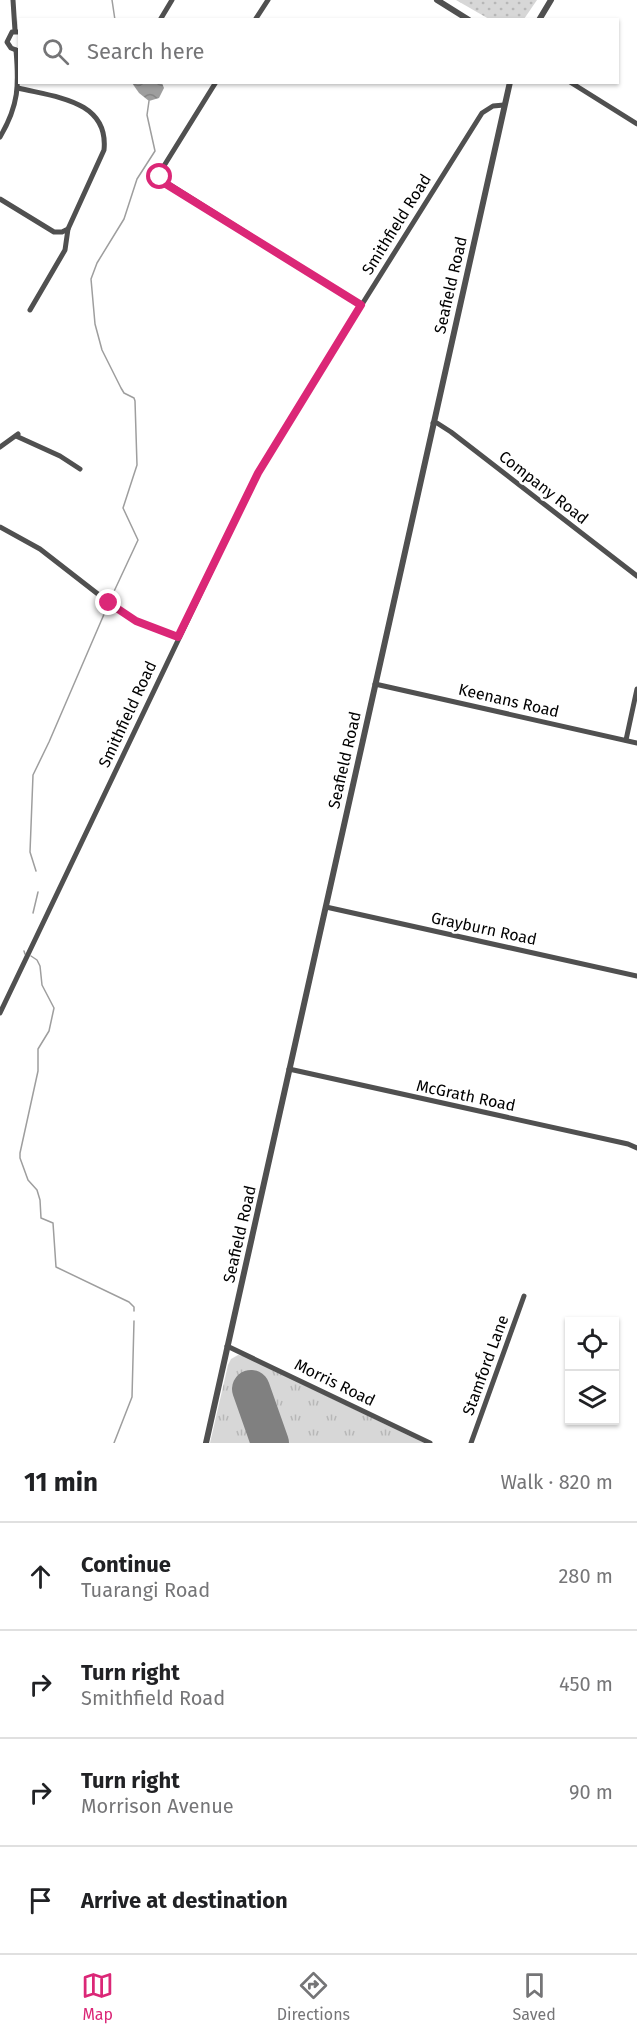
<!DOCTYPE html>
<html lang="en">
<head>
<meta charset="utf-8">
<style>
	body { margin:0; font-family:"Fira Sans",sans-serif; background:#f2f2f2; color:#202124 }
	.controls { position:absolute; right:18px; bottom:18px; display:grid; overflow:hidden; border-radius:0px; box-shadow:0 2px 4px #0004 }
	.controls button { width:54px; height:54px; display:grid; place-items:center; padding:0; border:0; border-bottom:2px solid #e0e0e0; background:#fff; color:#202124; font:30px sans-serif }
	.stop { position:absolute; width:18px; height:18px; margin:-14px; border:4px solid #db2777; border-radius:50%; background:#fff }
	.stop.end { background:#db2777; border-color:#fff; box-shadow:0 2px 6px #0008 }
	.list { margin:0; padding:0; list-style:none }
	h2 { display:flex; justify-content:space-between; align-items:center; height:78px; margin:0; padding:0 24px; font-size:26px }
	h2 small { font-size:20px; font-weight:400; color:#757577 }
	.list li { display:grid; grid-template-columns:39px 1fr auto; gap:18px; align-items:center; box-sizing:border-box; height:108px; padding:0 24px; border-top:2px solid #e0e0e0 }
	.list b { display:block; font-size:22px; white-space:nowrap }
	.list p { margin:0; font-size:20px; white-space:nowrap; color:#757577 }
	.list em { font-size:20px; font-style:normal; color:#757577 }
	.icon { flex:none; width:33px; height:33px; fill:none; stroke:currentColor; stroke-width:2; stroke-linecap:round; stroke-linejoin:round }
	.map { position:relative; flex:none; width:637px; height:1443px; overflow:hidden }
	.search { position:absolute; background:#fff; box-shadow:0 2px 4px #0004; left:18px; right:18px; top:18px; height:66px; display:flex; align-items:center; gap:15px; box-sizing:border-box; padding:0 21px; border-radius:0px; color:#757577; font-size:22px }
	.sheet { height:510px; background:#fff }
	nav { display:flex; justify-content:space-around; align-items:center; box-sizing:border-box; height:84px; border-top:2px solid #e0e0e0; background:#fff; font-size:16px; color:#757577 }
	nav a { display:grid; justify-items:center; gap:3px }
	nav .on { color:#db2777 }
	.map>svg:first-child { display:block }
	.grass { fill:url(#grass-tufts) }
	.park { fill:url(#park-dots) }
	.water { fill:url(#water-waves) }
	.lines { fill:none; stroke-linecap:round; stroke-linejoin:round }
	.stream { stroke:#9e9e9e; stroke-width:1.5 }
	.runway { stroke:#808080; stroke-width:38 }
	.minor { stroke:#505050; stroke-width:5 }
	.tertiary { stroke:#505050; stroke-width:6 }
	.route { stroke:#db2777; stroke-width:8 }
	.labels { text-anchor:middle; stroke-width:5; stroke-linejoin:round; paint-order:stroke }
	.street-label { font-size:16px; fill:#000; stroke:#fff }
</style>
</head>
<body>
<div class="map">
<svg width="637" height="1443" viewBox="0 0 637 1443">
	<defs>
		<pattern id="grass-tufts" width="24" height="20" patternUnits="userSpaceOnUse" patternTransform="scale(1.5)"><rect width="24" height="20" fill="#d7d7d7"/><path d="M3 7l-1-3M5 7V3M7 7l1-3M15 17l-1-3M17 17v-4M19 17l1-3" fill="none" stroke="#b7b7b7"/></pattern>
		<pattern id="park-dots" width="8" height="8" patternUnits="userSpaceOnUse" patternTransform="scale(1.5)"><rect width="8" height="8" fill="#d7d7d7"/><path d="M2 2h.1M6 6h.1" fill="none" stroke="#b7b7b7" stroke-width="1.8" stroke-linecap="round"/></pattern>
		<pattern id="water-waves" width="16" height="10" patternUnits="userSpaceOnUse" patternTransform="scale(1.5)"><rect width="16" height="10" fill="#9e9e9e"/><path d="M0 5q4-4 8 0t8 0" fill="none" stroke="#868686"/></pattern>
	</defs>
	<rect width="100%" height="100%" fill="#fff"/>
	<path class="grass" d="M238 1355 244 1356 424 1443H210L228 1365 231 1359Z"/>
	<path class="park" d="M456 0H537L524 19H489Z"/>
	<path class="water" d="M132 83H162L164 88 159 98 149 101 139 93Z"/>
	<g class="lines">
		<g class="stream">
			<path d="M112 0 115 20"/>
			<path d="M110 600 138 540 123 508 137 465 135 401 134 398 124 393 121 388 102 350 95 324 91 279 97 263 124 219 137 179 155 151 147 115 149 101"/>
			<path d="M36 871 30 852 33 775 49 742 108 605"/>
			<path d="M33 913 38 892"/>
			<path d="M24 951 25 954"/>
			<path d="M31 956 37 960 40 966 42 985 54 1008 49 1031 38 1049V1071L20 1153V1158L28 1180 37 1190 40 1200 41 1218 53 1223 56 1267 129 1302 134 1307V1311"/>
			<path d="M114 1443 132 1397 134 1321"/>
		</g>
		<path class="runway" d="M251 1389 270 1443"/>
		<g class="minor">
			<path d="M13 0 15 31"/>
			<path d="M160 20 172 0"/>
			<path d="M255 20 268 0"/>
			<path d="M16 50 11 48 7 42 12 32H20"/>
			<path d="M216 82 162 169 159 174 161 179 361 305"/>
			<path d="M570 82 637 124"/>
			<path d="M0 137C19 105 19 85 16 50"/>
			<path d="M0 199 54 232H62L68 229 104 150C109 100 54 97 18 88"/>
			<path d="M30 310 65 250 68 229"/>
			<path d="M433 423H437L451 432 637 576"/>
			<path d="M16 436 60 456 80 469"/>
			<path d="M0 447 18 434"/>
			<path d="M0 527 40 549 103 598 136 621 178 637"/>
			<path d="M375 684 637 743"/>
			<path d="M626 740 637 689"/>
			<path d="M326 907 637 976"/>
			<path d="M0 1013 258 473 297 408 482 113 493 106 504 105"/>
			<path d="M289 1069 628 1144 637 1148"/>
			<path d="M227 1346 430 1443"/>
			<path d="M471 1443 524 1296"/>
		</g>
		<g class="tertiary">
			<path d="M437 0 469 20"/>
			<path d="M539 20 551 0"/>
			<path d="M206 1443 510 82"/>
		</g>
	</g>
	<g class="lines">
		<path class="route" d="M109 603 136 621 178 637 258 473 361 305 166 184 160 177"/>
	</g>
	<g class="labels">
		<g class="street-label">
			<text transform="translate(396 224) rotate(-58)" y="6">Smithfield Road</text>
			<text transform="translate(450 285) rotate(-77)" y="6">Seafield Road</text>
			<text transform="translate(544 487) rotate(38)" y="6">Company Road</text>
			<text transform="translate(509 700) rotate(13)" y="6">Keenans Road</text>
			<text transform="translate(127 714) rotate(-65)" y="6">Smithfield Road</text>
			<text transform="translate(344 760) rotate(-77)" y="6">Seafield Road</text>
			<text transform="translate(484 928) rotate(12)" y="6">Grayburn Road</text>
			<text transform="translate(466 1095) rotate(12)" y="6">McGrath Road</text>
			<text transform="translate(239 1234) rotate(-77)" y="6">Seafield Road</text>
			<text transform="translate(485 1365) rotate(-70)" y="6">Stamford Lane</text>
			<text transform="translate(335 1382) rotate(26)" y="6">Morris Road</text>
		</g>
	</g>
</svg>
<div class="controls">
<button><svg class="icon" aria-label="locate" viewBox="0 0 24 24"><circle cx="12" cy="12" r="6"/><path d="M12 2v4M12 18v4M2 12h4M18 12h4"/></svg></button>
<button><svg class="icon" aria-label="layers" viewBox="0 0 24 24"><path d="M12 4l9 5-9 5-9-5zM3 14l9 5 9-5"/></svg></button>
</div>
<div class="stop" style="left:160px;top:177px"></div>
<div class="stop end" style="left:109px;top:603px"></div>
<div class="search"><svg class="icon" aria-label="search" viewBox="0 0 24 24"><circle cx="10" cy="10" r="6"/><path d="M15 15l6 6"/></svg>Search here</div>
</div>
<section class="sheet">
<h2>11 min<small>Walk · 820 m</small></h2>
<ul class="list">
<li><svg class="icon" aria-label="ahead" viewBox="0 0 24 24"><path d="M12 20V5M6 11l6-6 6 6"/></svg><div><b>Continue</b><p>Tuarangi Road</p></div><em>280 m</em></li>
<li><svg class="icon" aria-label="right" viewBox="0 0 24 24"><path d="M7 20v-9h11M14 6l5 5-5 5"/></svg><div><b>Turn right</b><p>Smithfield Road</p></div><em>450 m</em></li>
<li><svg class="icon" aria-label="right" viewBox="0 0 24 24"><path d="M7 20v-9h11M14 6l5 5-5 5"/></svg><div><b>Turn right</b><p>Morrison Avenue</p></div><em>90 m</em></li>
<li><svg class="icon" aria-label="arrive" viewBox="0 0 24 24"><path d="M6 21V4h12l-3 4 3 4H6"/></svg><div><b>Arrive at destination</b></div></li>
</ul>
</section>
<nav>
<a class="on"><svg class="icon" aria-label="map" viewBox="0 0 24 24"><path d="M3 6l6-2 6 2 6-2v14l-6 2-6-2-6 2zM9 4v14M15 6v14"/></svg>Map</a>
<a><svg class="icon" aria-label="directions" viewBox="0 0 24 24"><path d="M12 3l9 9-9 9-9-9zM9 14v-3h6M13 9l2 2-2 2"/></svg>Directions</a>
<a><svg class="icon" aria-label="saved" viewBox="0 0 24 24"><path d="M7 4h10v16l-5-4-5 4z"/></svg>Saved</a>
</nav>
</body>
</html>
